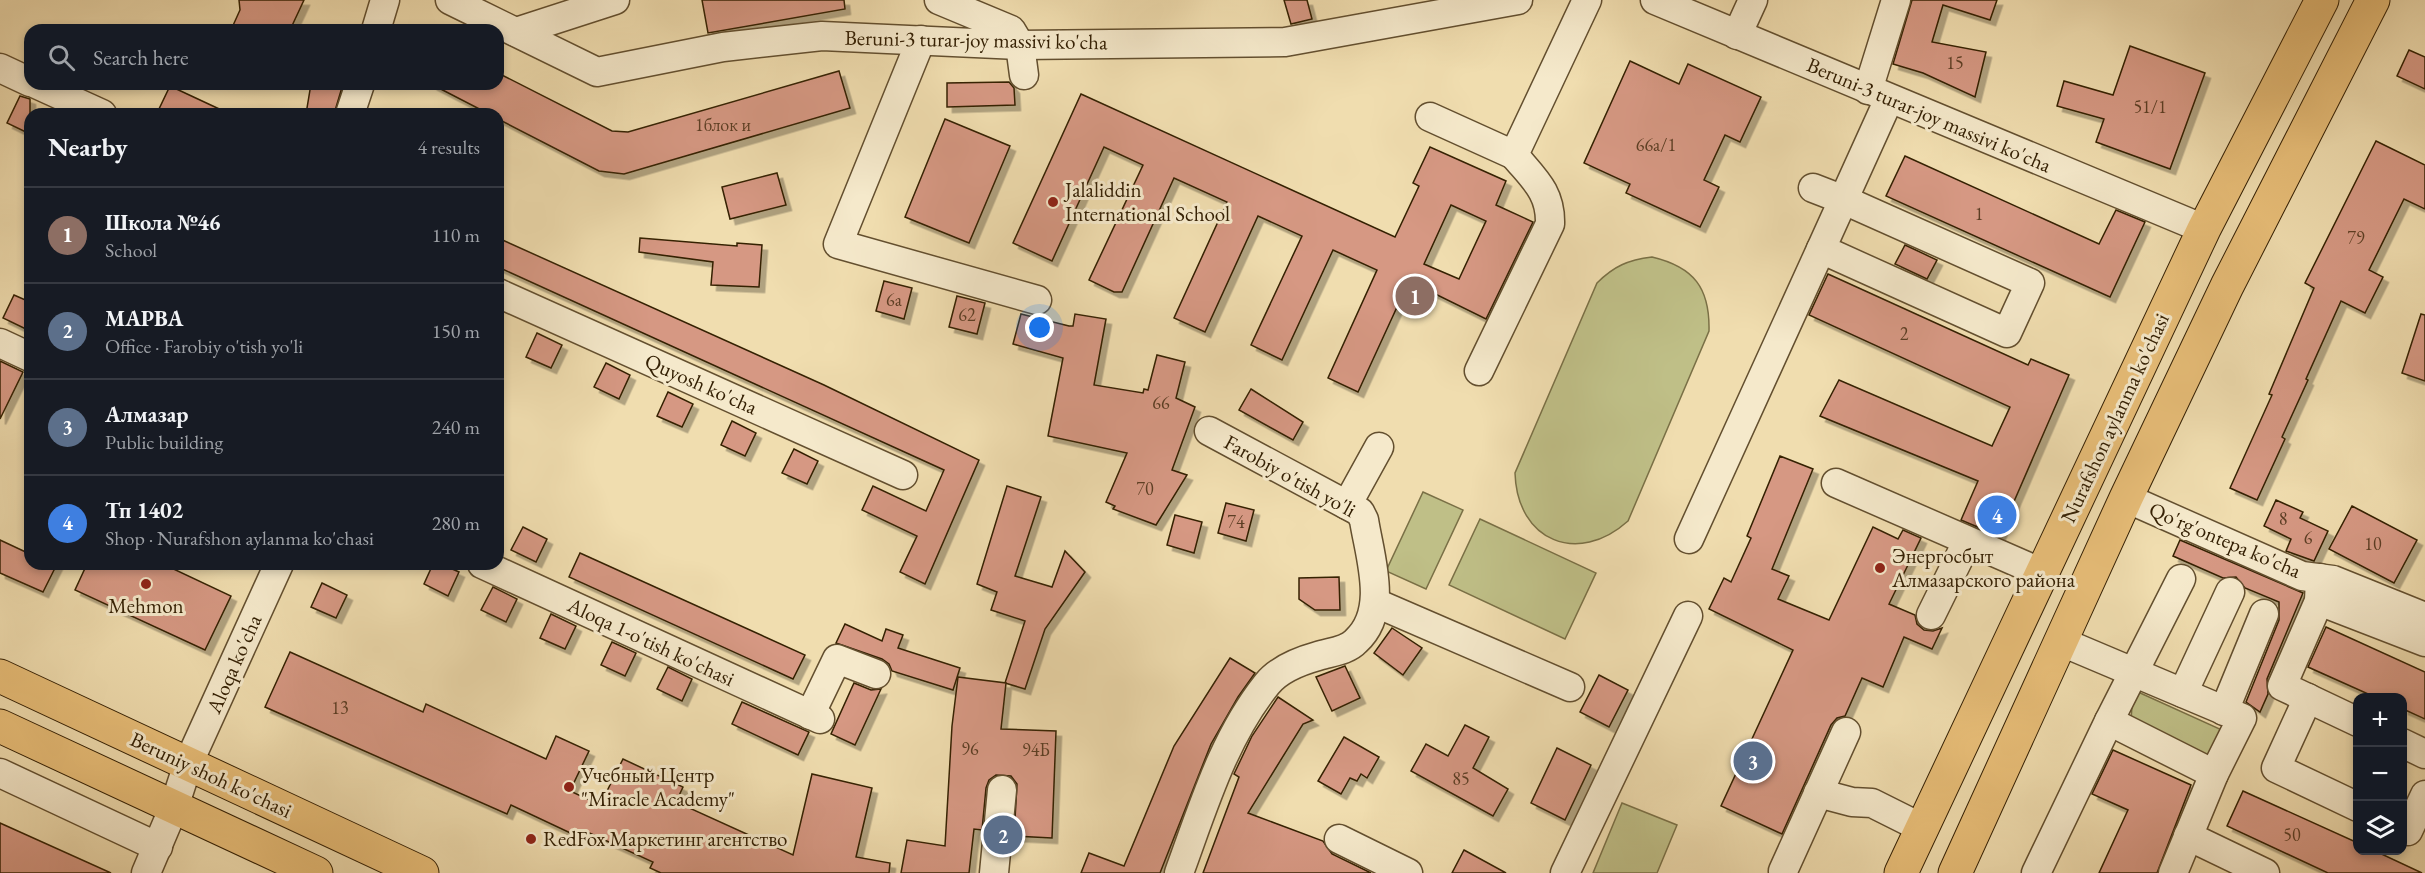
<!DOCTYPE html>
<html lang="en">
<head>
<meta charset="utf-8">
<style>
	body { margin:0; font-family:"EB Garamond",serif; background:#20242c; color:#f1f3f6 }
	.controls { position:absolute; right:18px; bottom:18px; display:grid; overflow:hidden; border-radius:12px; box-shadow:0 3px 9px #0003 }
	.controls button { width:54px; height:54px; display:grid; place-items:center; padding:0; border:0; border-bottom:2px solid #363941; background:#171b24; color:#f1f3f6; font:30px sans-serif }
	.you { position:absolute; left:1040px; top:328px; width:21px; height:21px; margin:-15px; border:4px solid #fff; border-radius:50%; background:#1a73e8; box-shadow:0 0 0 9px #1a73e833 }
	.badge { display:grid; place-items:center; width:39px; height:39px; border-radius:50%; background:#b45309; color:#fff; font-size:20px; font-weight:700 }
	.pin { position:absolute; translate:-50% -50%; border:3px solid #fff; box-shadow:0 2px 6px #0006 }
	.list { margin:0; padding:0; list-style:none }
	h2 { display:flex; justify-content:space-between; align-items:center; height:78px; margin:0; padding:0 24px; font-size:26px }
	h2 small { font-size:20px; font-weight:400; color:#9ea1a6 }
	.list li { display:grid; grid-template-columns:39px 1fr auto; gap:18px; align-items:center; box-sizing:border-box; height:96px; padding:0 24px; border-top:2px solid #363941 }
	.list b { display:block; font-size:22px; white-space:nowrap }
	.list p { margin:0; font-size:20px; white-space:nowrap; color:#9ea1a6 }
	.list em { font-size:20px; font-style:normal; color:#9ea1a6 }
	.icon { flex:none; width:33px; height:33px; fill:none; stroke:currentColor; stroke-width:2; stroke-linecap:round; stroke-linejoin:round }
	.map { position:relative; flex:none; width:2425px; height:873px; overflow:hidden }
	.search { position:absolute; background:#171b24; box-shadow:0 3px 9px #0003; left:24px; top:24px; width:480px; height:66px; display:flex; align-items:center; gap:15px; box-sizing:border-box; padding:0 21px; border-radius:18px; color:#9ea1a6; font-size:22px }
	.panel { position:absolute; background:#171b24; box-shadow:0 3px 9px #0003; left:24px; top:108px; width:480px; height:462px; border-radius:18px }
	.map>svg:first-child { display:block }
	.green { fill:#bfbf87; stroke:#7a7046; stroke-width:1.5 }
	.building { fill:#d69883; stroke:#342004; stroke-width:1.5; fill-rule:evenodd; filter:url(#shadow) }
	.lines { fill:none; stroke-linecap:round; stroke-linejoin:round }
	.minor-casing { stroke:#634f2f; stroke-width:31 }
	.major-casing { stroke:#342004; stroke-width:35 }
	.minor { stroke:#f5e9cb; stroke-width:28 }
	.major { stroke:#e8be78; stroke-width:33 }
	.poi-dot { fill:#8f2418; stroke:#f5e9cb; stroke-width:2 }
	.labels { text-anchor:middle; stroke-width:6; stroke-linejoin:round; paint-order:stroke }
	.number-label { font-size:18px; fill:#5c3e24 }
	.street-label { font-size:21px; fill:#342004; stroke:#f5e9cb }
	.poi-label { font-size:21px; fill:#342004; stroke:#f5e9cb; text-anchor:start }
</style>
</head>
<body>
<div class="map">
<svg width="2425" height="873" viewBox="0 0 2425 873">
	<defs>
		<filter id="shadow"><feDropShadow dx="5.5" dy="5.5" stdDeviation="0" flood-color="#0004"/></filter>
	</defs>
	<rect width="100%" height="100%" fill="#f0ddaf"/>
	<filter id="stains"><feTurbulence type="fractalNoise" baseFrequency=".00333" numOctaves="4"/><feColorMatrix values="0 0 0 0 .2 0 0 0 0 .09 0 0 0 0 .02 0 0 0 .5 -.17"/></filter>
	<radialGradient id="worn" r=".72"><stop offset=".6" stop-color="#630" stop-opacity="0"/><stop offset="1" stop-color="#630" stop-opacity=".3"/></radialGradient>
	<g class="green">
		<path d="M1652 257C1694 267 1710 288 1709 331L1628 521C1578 566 1517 541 1515 473L1597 283C1614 266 1628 260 1652 257Z"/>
		<path d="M1423 492 1463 510 1426 589 1386 571Z"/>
		<path d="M1480 519 1596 573 1565 639 1449 585Z"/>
		<path d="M2138 692 2222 730 2209 758 2131 720 2132 706Z"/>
		<path d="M1622 803 1677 825 1657 873H1593Z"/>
	</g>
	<g class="building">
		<path d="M239 0H304L290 30H231L240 10Z"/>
		<path d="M702 0H844L845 9 708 33Z"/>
		<path d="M1284 0H1307L1312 19 1291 24Z"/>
		<path d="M1912 0H1997L1990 20 1943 5 1932 42 1986 52 1975 97 1923 73 1893 64Z"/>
		<path d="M2130 46 2205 73 2170 169 2096 142 2104 119 2057 106 2064 81 2113 95Z"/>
		<path d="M2409 50 2425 57V89L2397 76Z"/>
		<path d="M1630 61 1679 84 1688 64 1761 97 1740 142 1725 135 1704 180 1719 187 1700 227 1626 193 1630 184 1584 163Z"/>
		<path d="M839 71 850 108 624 174 599 171 498 119V114H489L431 84H498V73L612 131 628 132Z"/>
		<path d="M1009 82 1014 88 1015 105 947 107V83Z"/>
		<path d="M311 84H343L334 114H306Z"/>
		<path d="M170 86 230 114H169L159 109Z"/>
		<path d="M1081 94 1395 237 1419 186 1413 183 1430 147 1506 181 1496 205 1533 222 1486 319 1409 281 1358 392 1328 378 1377 270 1333 250 1282 360 1251 345 1302 236 1258 216 1205 332 1174 318 1227 202 1174 178 1122 292H1114L1089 280 1143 165 1104 147 1052 261 1013 243ZM1451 205 1486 221 1459 279 1424 264Z"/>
		<path d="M20 96 30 99V134L7 123Z"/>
		<path d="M945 119 1010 146 969 243 905 217Z"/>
		<path d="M2376 141 2425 165V209L2404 199 2369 270 2383 277 2365 313 2341 301 2306 379 2308 380 2282 437 2285 439 2257 500 2230 488 2272 395 2269 394 2314 288 2305 283Z"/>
		<path d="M1905 156 2099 244 2116 210 2145 222 2110 297 1886 196Z"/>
		<path d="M777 173 786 205 730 219 722 187Z"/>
		<path d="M498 238 824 385 979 460 925 584 900 572 917 536 862 510 873 486 926 511 944 470 498 267Z"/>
		<path d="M640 238 737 246V243L762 245 759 287 711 285 713 262 639 252Z"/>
		<path d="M1905 245 1937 260 1927 279 1895 264Z"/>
		<path d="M1828 274 2028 365 2031 359 2069 375 1999 536 1961 520 1978 481 1820 416 1839 380 1992 446 2010 407 1809 315Z"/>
		<path d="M884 281 912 288 904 319 876 311Z"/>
		<path d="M14 295 30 302V331L3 318Z"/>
		<path d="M957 296 985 303 977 334 949 327Z"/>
		<path d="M1021 314 1069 326H1073L1075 314 1106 319 1094 385 1143 393 1144 389 1148 390 1157 355 1185 362 1176 398 1195 407 1172 470 1187 475 1156 525 1113 509 1115 506 1106 502 1127 453 1048 436 1063 358 1013 344Z"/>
		<path d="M2421 314 2425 315V381L2402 373Z"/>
		<path d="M537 333 562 345 551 368 526 357Z"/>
		<path d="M0 361 23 372 0 419Z"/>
		<path d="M606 363 630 375 619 399 594 387Z"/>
		<path d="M1251 389 1303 422 1293 440 1239 410Z"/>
		<path d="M668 392 693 404 682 427 657 416Z"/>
		<path d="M732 421 756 433 745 456 721 445Z"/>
		<path d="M794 449 818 461 807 484 782 473Z"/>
		<path d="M1780 456 1813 469 1772 569 1789 576 1778 599 1829 620 1873 527 1898 539 1903 530 1921 538 1889 604 1915 615 1917 624 1924 630 1933 631 1942 628 1932 649 1904 637 1883 687 1862 678 1845 716 1837 718 1831 725 1782 834 1721 806 1793 650 1709 609 1724 578 1731 582 1751 538 1747 536Z"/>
		<path d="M1007 486 1041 497 1015 576 1052 587 1065 551 1085 572 1045 629 1025 689 1005 683 1025 621 991 610 997 592 977 584Z"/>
		<path d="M2276 500 2303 512 2300 518 2328 531 2314 561 2286 551 2291 539 2264 526Z"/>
		<path d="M1226 503 1254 510 1246 541 1218 533Z"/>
		<path d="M2352 506 2417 540 2394 583 2329 549Z"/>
		<path d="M1175 515 1202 522 1194 553 1167 545Z"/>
		<path d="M523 527 547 539 536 562 511 550Z"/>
		<path d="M0 540 30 554V564H57L43 592 0 573Z"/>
		<path d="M2180 540 2303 593 2267 679 2268 694 2260 712 2246 702 2279 620V602L2245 588 2236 577 2223 578 2173 556Z"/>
		<path d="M580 553 805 655 793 679 569 577Z"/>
		<path d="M87 564H163L231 596 205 650 75 590Z"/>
		<path d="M433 564H441L459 572 448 596 424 584Z"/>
		<path d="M1339 577 1340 610H1315L1299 599V578Z"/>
		<path d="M322 583 347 595 336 618 311 607Z"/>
		<path d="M493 587 517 599 506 622 481 610Z"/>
		<path d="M551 614 576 626 565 649 540 638Z"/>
		<path d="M845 624 882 641 886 629 903 635 898 648 960 668 953 690 892 671 889 664 882 659 836 643Z"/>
		<path d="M2326 627 2425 672V719L2403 709V698H2377L2308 667Z"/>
		<path d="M1392 628 1422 648 1403 675 1374 653Z"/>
		<path d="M612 642 636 653 625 676 601 665Z"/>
		<path d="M290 652 423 712 426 704 546 759 556 736 589 751 570 791 600 805 623 759 683 787 676 802 793 855 812 774 872 788 856 857 890 863 889 873H661L650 868 653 862 585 831 581 838 511 805 507 814 265 707Z"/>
		<path d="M1230 658 1255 673 1238 697 1211 744 1160 873H1081L1089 853 1124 866 1174 746Z"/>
		<path d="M1345 666 1360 698 1332 711 1316 677Z"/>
		<path d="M668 667 692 679 682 701 657 689Z"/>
		<path d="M1599 675 1628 690 1609 727 1580 712Z"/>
		<path d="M958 677 1006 683 1001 729 1056 731 1052 838 1014 836 1017 784 1011 776 996 775 989 780 986 788 982 830 974 829 969 873H901L907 840 945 846 952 726Z"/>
		<path d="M854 683 871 690 881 689 855 745 831 734Z"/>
		<path d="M1278 697 1313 720 1303 724 1248 813 1323 841 1332 854 1371 873H1203L1239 777 1234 774 1252 736Z"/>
		<path d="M742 702 809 732 798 755 732 724Z"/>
		<path d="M1465 725 1489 737 1473 768 1508 789 1493 816 1411 771 1426 744 1448 756Z"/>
		<path d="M1344 737 1379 757 1367 778 1361 774 1357 781 1350 778 1341 794 1318 781Z"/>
		<path d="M1557 748 1591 765 1565 820 1531 803Z"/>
		<path d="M2113 750 2191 785 2157 873H2099L2128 810 2092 794Z"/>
		<path d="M2243 791 2358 843V850H2373L2422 873H2328L2227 826Z"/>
		<path d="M0 823 111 873H0Z"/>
		<path d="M1464 850 1506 873H1452Z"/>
	</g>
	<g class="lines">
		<g class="minor-casing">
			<g id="minor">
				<path d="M450 0 597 72 723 47 822 36 1020 45 1285 42 1518 0"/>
				<path d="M939 0 1011 30 1020 45 1024 75"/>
				<path d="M1655 0 2204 229"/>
				<path d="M376 30 385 0"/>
				<path d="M516 32 615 0"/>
				<path d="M1737 35 1753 0"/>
				<path d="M921 40 838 244 1037 300"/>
				<path d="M0 68 30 82"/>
				<path d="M36 84 102 114"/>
				<path d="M1868 90 1896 0"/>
				<path d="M350 114 360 84"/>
				<path d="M1430 117 1514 155"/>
				<path d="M1813 188 1844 200 2030 283 2007 333 1821 249 1889 99"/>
				<path d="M498 293 903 475"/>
				<path d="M0 343 30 357"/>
				<path d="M1479 371 1550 224C1551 192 1534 179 1514 155L1587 0"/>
				<path d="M1836 483 2042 573"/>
				<path d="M2126 498 2302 576 2333 580 2425 617"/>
				<path d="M1347 505 1379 447"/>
				<path d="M1689 539 1821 249"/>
				<path d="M482 564 820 719"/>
				<path d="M2320 578 2319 601 2282 686 2358 722"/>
				<path d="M2181 579 2109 721 2214 774"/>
				<path d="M2319 601 2425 642"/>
				<path d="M1376 603 1570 687"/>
				<path d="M1931 615 1967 542"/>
				<path d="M2062 642 2242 718 2214 774 2173 873"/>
				<path d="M2183 693 2230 592"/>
				<path d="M2308 698 2276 768 2358 807"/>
				<path d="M2224 711 2264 614"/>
				<path d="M810 715 837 659 876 674"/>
				<path d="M2402 743 2425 754"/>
				<path d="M0 773 158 847"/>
				<path d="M1818 793 1852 802 1872 803 1922 828"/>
				<path d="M2408 831 2425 795"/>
				<path d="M2188 836 2265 873"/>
				<path d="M1339 839 1408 873"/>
				<path d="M1783 871 1846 732"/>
				<path d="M146 873 174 807 188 764 279 564"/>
				<path d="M994 873 1002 790"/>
				<path d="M1179 873C1203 808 1223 739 1267 684 1279 669 1300 661 1318 656 1330 652 1347 651 1356 641 1389 611 1370 558 1364 520L1360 512 1209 431"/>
				<path d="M1565 873 1688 616"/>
				<path d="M2036 873 2109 721"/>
			</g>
		</g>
		<g class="major-casing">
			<g id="major">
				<path d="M0 676 422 873"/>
				<path d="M0 726 316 873"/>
				<path d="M1901 873 2204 229 2322 0"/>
				<path d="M1955 873 2126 498 2227 286 2373 0"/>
			</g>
		</g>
		<use href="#minor" class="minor"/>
		<use href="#major" class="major"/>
	</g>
	<g class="poi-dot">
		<circle cx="1053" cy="202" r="6"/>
		<circle cx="1880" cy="568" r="6"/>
		<circle cx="146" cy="584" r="6"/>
		<circle cx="569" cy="787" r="6"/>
		<circle cx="531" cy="839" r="6"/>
	</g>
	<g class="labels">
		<g class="number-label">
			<text x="1955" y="69">15</text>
			<text x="2150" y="113">51/1</text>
			<text x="723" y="131">1блок и</text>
			<text x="1656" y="151">66a/1</text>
			<text x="1979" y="220">1</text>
			<text x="2356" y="244">79</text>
			<text x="894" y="306">6a</text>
			<text x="967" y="321">62</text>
			<text x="1904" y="340">2</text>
			<text x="1161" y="409">66</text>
			<text x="1145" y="495">70</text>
			<text x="2283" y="525">8</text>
			<text x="1236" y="528">74</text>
			<text x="2308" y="544">6</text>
			<text x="2373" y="550">10</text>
			<text x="340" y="714">13</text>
			<text x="970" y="755">96</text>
			<text x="1036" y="756">94Б</text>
			<text x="1461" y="785">85</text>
			<text x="2292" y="841">50</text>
		</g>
		<g class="street-label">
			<text transform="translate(976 40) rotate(1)" y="7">Beruni-3 turar-joy massivi ko'cha</text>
			<text transform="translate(1929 115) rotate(23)" y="7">Beruni-3 turar-joy massivi ko'cha</text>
			<text transform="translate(701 384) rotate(24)" y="7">Quyosh ko'cha</text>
			<text transform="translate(2115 418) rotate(-65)" y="7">Nurafshon aylanma ko'chasi</text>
			<text transform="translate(1290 476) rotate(29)" y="7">Farobiy o'tish yo'li</text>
			<text transform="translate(2225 540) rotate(23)" y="7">Qo'rg'ontepa ko'cha</text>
			<text transform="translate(651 642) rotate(25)" y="7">Aloqa 1-o'tish ko'chasi</text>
			<text transform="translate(234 664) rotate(-66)" y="7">Aloqa ko'cha</text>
			<text transform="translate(211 775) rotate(25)" y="7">Beruniy shoh ko'chasi</text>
		</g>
		<g class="poi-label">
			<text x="1065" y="197">Jalaliddin<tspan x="1065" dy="24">International School</tspan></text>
			<text x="1892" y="563">Энергосбыт<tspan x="1892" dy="24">Алмазарского района</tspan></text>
			<text x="146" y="613" text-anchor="middle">Mehmon</text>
			<text x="581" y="782">Учебный Центр<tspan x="581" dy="24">"Miracle Academy"</tspan></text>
			<text x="543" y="846">RedFox Маркетинг агентство</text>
		</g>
	</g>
	<rect width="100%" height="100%" filter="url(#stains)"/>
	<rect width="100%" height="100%" fill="url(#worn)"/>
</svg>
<div class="controls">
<button>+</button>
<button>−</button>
<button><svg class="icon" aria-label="layers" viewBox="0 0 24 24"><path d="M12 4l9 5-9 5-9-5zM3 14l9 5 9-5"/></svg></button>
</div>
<div class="you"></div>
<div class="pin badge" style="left:1415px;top:296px;background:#8d6e63">1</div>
<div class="pin badge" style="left:1003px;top:835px;background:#5c6f8a">2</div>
<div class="pin badge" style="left:1753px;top:761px;background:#5c6f8a">3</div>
<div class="pin badge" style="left:1997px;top:515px;background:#3f7fe0">4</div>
<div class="search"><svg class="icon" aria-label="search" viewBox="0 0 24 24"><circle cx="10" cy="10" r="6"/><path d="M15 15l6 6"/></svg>Search here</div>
<section class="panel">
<h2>Nearby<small>4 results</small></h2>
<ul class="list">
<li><span class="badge" style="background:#8d6e63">1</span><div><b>Школа №46</b><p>School</p></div><em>110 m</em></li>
<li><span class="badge" style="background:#5c6f8a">2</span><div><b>МАРВА</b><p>Office · Farobiy o'tish yo'li</p></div><em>150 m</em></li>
<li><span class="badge" style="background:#5c6f8a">3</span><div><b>Алмазар</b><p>Public building</p></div><em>240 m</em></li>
<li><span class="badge" style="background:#3f7fe0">4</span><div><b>Тп 1402</b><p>Shop · Nurafshon aylanma ko'chasi</p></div><em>280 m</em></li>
</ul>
</section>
</div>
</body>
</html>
